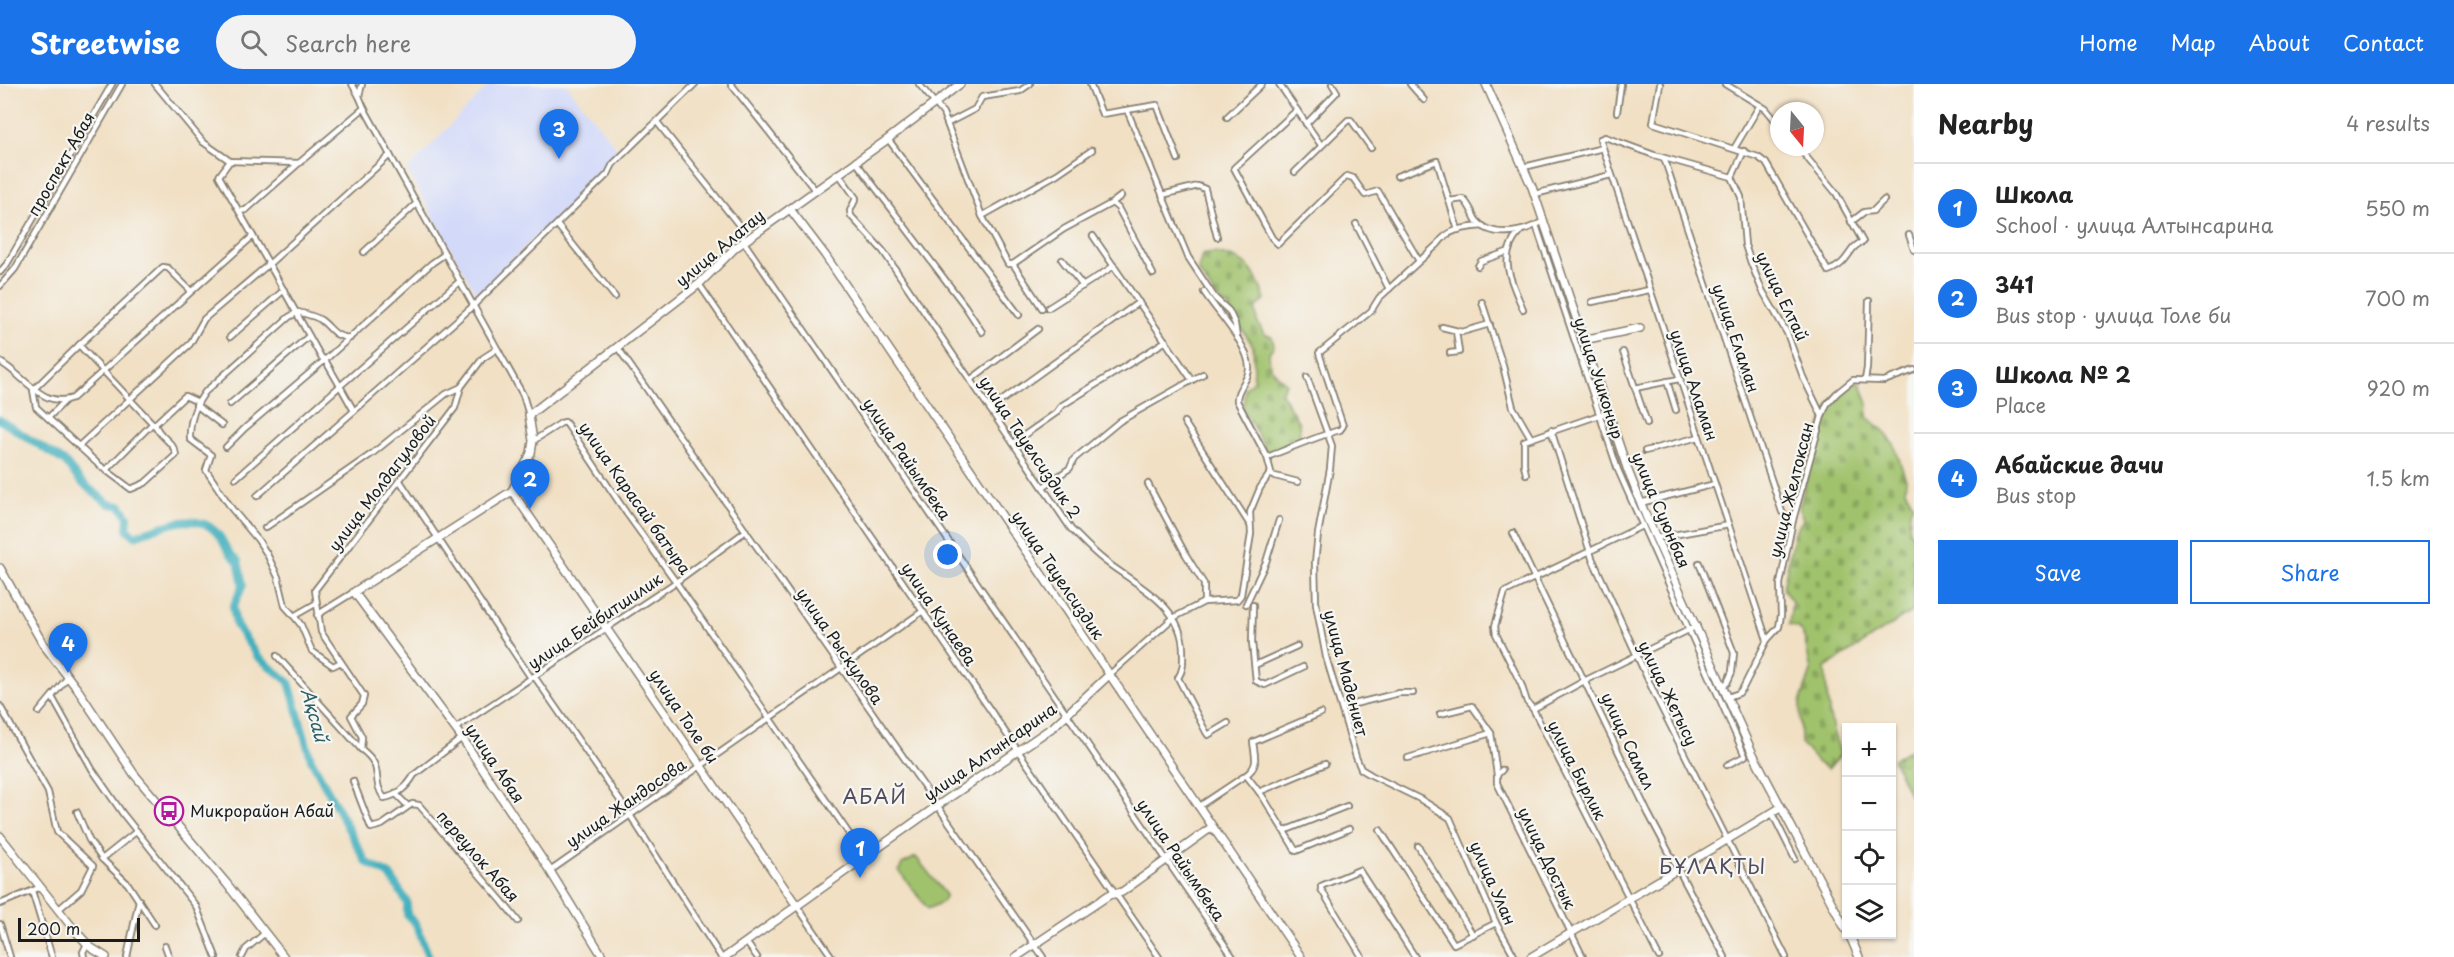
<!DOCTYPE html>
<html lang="en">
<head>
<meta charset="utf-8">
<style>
	body { margin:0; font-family:"Playpen Sans",sans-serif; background:#f2f2f2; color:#222 }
	.controls { position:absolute; right:18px; bottom:18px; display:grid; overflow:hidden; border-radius:0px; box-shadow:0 2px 4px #0004 }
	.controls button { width:54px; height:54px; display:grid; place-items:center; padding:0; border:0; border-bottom:2px solid #e0e0e0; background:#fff; color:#222; font:30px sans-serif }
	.compass { position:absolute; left:1770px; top:18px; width:54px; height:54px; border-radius:50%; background:#fff; box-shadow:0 2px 4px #0004; rotate:162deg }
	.scale { position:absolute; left:18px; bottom:15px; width:122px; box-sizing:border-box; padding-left:6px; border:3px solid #1c1c1c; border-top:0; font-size:16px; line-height:21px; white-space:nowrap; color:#1c1c1c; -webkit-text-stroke:4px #f6f6f2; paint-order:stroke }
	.you { position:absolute; left:948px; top:471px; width:21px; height:21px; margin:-15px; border:4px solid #fff; border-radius:50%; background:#1a73e8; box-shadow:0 0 0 9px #1a73e833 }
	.badge { display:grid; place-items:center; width:39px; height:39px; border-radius:50%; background:#1a73e8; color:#fff; font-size:20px; font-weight:700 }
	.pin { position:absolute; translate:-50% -50px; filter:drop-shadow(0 2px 3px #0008) }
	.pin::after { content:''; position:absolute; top:32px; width:21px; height:18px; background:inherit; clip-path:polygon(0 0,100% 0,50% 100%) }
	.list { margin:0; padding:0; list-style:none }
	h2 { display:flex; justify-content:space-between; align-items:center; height:78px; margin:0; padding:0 24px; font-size:26px }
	h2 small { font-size:20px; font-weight:400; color:#767676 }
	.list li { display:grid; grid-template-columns:39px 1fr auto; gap:18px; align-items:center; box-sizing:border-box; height:90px; padding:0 24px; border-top:2px solid #e0e0e0 }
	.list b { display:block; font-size:22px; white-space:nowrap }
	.list p { margin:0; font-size:20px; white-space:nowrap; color:#767676 }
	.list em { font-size:20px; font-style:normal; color:#767676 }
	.actions { display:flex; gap:12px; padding:18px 24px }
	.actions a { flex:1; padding:14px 0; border:2px solid #1a73e8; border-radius:0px; text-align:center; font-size:21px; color:#1a73e8 }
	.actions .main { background:#1a73e8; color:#fff }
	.icon { flex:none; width:33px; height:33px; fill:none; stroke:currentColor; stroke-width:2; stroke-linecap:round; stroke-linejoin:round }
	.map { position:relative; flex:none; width:1914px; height:873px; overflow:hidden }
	header { display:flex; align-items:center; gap:36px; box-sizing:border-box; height:84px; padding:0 30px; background:#1a73e8; color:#fff }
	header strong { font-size:28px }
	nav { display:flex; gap:33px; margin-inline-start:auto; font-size:21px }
	.search { width:420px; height:54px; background:#f2f2f2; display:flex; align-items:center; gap:15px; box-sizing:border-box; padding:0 21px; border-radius:33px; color:#767676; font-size:22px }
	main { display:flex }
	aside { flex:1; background:#fff }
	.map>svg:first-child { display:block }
	.built { fill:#d2d9f9 }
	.green { fill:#a0c26c; stroke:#5e6f44; stroke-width:1.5 }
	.wetland { fill:url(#wetland-marsh); stroke:#5e6f44; stroke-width:1.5 }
	.cemetery { fill:url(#cemetery-stones); stroke:#5e6f44; stroke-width:1.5 }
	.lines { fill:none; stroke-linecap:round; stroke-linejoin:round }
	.river { stroke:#42b0be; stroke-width:8 }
	.street-casing { stroke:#867e70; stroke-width:8 }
	.secondary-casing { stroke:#867e70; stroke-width:10 }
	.street { stroke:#fff; stroke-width:4.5 }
	.secondary { stroke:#fff; stroke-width:7 }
	.labels { text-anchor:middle; stroke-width:4.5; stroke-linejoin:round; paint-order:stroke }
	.street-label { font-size:16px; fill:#1c1c1c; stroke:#f6f6f2 }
	.poi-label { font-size:16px; fill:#1c1c1c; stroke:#f6f6f2; text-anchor:start }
	.water-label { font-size:18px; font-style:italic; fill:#2d5f65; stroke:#f6f6f2 }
	.quarter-label { font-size:20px; letter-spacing:1.5px; fill:#524d5e; stroke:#f6f6f2 }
</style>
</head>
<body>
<header>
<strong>Streetwise</strong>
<div class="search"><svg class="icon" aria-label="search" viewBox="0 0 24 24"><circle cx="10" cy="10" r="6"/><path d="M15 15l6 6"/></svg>Search here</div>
<nav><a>Home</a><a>Map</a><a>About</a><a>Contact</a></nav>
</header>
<main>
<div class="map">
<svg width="1914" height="873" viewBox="0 0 1914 873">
	<defs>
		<pattern id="wetland-marsh" width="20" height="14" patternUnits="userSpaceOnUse" patternTransform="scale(1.5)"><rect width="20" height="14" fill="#a0c26c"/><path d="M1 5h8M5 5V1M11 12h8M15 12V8" fill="none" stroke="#89a65d"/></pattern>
		<pattern id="cemetery-stones" width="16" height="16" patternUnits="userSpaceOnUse" patternTransform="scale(1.5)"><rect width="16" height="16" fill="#a0c26c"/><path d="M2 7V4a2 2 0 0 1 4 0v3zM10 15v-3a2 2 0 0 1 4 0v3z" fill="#89a65d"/></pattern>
	</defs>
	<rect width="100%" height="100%" fill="#f6f6f2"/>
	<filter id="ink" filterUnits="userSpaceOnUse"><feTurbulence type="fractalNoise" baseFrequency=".0167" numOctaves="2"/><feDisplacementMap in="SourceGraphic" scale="12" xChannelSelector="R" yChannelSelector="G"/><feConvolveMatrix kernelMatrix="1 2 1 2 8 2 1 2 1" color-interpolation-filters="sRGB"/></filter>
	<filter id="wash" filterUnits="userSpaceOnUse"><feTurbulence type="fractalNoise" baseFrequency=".008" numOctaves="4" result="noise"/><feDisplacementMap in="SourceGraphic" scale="24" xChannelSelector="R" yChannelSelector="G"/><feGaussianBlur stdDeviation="1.35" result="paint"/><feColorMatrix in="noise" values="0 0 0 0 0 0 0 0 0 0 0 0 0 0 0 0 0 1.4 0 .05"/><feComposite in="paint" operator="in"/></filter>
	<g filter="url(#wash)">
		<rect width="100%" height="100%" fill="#f1e0c4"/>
		<path class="built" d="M490 0H566L621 69 477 211 407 86Z"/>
		<path class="green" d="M916 773 946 811 942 818 928 825 899 787 902 780Z"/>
		<path class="wetland" d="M1914 663V721L1893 675Z"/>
		<g class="cemetery">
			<path d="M1214 169C1248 175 1255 185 1265 216L1256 224 1257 237 1264 250 1272 253 1274 261 1269 269 1270 283 1286 300 1281 308 1299 339 1300 353 1288 364 1278 365 1268 370 1243 324 1245 304 1253 297 1254 286 1253 262 1227 222 1215 212 1198 186 1202 171Z"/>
			<path d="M1858 298 1861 300 1868 320 1867 333 1883 346 1894 360 1906 396 1905 406 1913 420 1910 428 1909 447 1914 452V526L1825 584C1827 614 1829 642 1841 670L1828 685 1818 679 1801 659 1800 619 1811 587 1805 556 1799 544 1789 541 1792 518 1783 504 1794 449 1803 436 1799 424C1809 391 1815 340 1835 313 1841 306 1849 302 1858 298Z"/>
		</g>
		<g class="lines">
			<path class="river" d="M0 336 65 378 81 398 109 420 121 422 128 433 127 445 135 452C159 444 195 426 215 447 226 457 223 466 238 477L243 501 233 523 236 541 258 573 289 598 311 675 366 778 390 791 407 818V831L416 840 429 873"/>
		</g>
	</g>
	<g filter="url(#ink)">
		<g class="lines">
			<g class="street-casing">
				<g id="street">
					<path d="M155 0 203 58 230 77 299 79 364 24"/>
					<path d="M352 0 359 12"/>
					<path d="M362 0 359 12 364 24 523 311 529 331"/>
					<path d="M731 0 815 106"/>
					<path d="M919 0 943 29 982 132 1008 180H1013L1064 145 1112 119 1121 112"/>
					<path d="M1090 0 1102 30 1157 21 1178 75"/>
					<path d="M1279 0 1321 61"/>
					<path d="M1410 0 1424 16"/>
					<path d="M1660 0 1653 39 1758 73 1766 79 1828 187C1851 179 1847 163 1863 158L1836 109 1798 63"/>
					<path d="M1725 0 1766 25 1779 41"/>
					<path d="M1127 26 1188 173 1215 214 1229 227 1235 240 1237 254"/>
					<path d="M1297 26 1234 84 1272 154 1278 160 1347 92 1353 94 1365 111 1378 107 1419 177"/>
					<path d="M1617 28 1621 0"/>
					<path d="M1227 33 1262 0"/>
					<path d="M657 38 742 145 744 158 1233 873"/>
					<path d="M948 39 975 25 982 13 1020 7 1030 0"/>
					<path d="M1306 40 1337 8 1332 0"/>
					<path d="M888 55 1019 231"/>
					<path d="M1735 63 1760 21"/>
					<path d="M1744 67 1732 93 1741 113 1745 161 1751 179 1762 206 1787 249 1803 293 1822 332"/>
					<path d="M1664 74 1782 428 1793 436"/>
					<path d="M230 77 219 92 253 152"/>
					<path d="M856 78 965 222 982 248"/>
					<path d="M1524 83 1603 64"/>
					<path d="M1295 88 1348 36H1351L1371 64"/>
					<path d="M838 89 856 114 850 127 851 132 883 167 1071 445C1082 456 1093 468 1105 477 1136 501 1184 522 1183 568 1183 578 1184 585 1178 594L1206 648 1208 651 1228 639"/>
					<path d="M1397 92 1437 77 1458 146"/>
					<path d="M1732 93 1654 71 1605 53 1600 55 1767 556"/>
					<path d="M1535 110 1611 91"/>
					<path d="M1162 111 1198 102 1205 105 1217 153"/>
					<path d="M1449 117 1463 115C1470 121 1472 129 1476 136 1490 154 1519 149 1536 141"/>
					<path d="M1112 119 1118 124 1153 190"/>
					<path d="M239 127 246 126 299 79"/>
					<path d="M982 132 1057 90 1092 66"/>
					<path d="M1544 137 1536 141 1618 386 1745 672 1727 681"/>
					<path d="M1851 138 1864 128 1873 127 1884 116"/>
					<path d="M1356 140 1389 205"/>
					<path d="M558 142 615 213"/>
					<path d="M1520 148C1496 173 1512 198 1523 225"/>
					<path d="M1909 151 1914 166"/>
					<path d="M1093 152 1192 296"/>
					<path d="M364 168 417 119"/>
					<path d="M1062 176 1083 202"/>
					<path d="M1013 180 1042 224"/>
					<path d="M1478 182 1481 177 1507 168"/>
					<path d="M0 188 7 180 112 0"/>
					<path d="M699 200 1159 873"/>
					<path d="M0 202 15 185 122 0"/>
					<path d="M1482 218 1503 282 1513 323 1531 354"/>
					<path d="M1592 218 1649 206"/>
					<path d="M1048 224 1114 182"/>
					<path d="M1442 243 1462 248 1490 240"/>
					<path d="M230 253 284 206"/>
					<path d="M79 261 163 183 168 184 191 207"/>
					<path d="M618 264 1043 873"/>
					<path d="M1623 268 1647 339"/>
					<path d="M1450 269 1459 268 1456 247"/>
					<path d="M0 278C23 290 42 325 73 314L253 152 269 180 390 71"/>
					<path d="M1307 293 1332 362 1330 385 1318 450 1315 479 1316 520 1326 573 1356 673 1361 685 1371 691 1420 715 1450 734 1496 839 1515 873"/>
					<path d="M970 296 1038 245"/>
					<path d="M1865 296 1867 284 1869 217"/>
					<path d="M1667 297 1676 326"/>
					<path d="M1635 304 1679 295"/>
					<path d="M230 320 309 252"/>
					<path d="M196 321 222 341"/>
					<path d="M990 325 1139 218"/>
					<path d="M354 327 473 222 608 90 613 80 695 0"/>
					<path d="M48 334 66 316"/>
					<path d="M1184 338 1250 441"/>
					<path d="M156 343 79 261 33 306 36 323 98 380 131 405 145 399 176 371C175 358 158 353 155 340L185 312 198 318"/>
					<path d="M1551 346 1592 474 1656 613 1786 873"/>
					<path d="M533 357 561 339 565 338 568 342 627 430 676 498 865 773"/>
					<path d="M1013 359 1056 329 1061 322 1166 257"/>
					<path d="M80 361 190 260 204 235 269 180 321 273 325 276 340 302 236 394"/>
					<path d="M226 363 245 344 325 276 432 179 445 170"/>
					<path d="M1645 367 1699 353"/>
					<path d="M1267 373C1291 364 1315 353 1340 346L1343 342 1319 269 1371 227 1379 214 1438 160C1449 144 1465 144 1483 142"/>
					<path d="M107 385 152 340"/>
					<path d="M1526 390 1524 381V357L1608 328"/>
					<path d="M1271 391 1298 398"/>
					<path d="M400 397 531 594"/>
					<path d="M1148 400 1186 471 1204 500V518"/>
					<path d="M1043 403 1070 384 1074 375 1120 337 1203 290"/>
					<path d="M257 412 354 327 340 302 460 197"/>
					<path d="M1640 419 1715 400"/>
					<path d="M1642 442 1505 508 1495 542 1496 550 1521 600 1527 618 1533 625 1659 873"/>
					<path d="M265 444 373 369 446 310 461 303 483 274 497 265"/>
					<path d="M1513 449 1648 729 1725 873"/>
					<path d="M1656 454 1729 441"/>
					<path d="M1699 479 1734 569 1732 588 1727 599 1723 601"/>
					<path d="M315 520 294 532 301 541 312 567 333 582 341 578"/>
					<path d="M1246 520 1266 478 1279 436"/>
					<path d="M1253 521 1252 558 1256 597 1265 601 1303 583"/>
					<path d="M317 531 354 508"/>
					<path d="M294 532 285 522 278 493 267 470 258 456 232 425 206 386 211 371 190 355C189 337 194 323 205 308L289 233 298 228C305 230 315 232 321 236 334 246 332 252 350 254"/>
					<path d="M277 572 361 665C386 684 370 694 384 714 397 712 408 702 414 691L462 654"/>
					<path d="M1255 581 1297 562"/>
					<path d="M1109 591 1173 534 1204 518 1237 516 1241 511 1251 450 1250 428 1260 404 1271 388 1267 373 1237 317C1236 304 1250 296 1249 283 1248 260 1217 228 1204 208"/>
					<path d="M534 592 630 731 721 873"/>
					<path d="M52 613 92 685 123 730 196 822 216 873"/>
					<path d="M1728 613 1739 609 1743 604 1767 556 1779 543 1781 531 1780 500 1793 436 1822 332 1827 320 1837 309 1853 296 1884 297 1914 286"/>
					<path d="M0 622 48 708 57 748 93 782 81 806 59 825"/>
					<path d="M1342 623 1399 609H1413"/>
					<path d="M1533 625 1586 596 1697 542"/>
					<path d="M39 628 68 593"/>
					<path d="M1440 630 1472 622 1491 649"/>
					<path d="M456 644 676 498 746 447"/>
					<path d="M361 665 362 653 351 632 362 620 364 612 321 548 315 506 455 324 461 303"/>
					<path d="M1408 674 1491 649 1497 691"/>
					<path d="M1502 686 1497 691V699L1583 873"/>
					<path d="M1246 691C1259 682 1255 673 1253 658L1321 629"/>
					<path d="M353 697 371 744 382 741 412 720 419 721 502 817 518 837"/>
					<path d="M1259 708 1325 680"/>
					<path d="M395 709 408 722"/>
					<path d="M1198 723 1246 691 1263 713 1296 767 1349 745"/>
					<path d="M77 728 89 756 102 775 128 800 155 841"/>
					<path d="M1772 729 1795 775"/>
					<path d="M1380 746 1454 860 1496 839"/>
					<path d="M1284 747 1347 722"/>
					<path d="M1418 762 1473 851"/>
					<path d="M102 775 137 747"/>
					<path d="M550 787 923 527"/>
					<path d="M32 807 52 873"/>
					<path d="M0 820 41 803"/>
					<path d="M797 822 832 873"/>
					<path d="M0 840 10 873"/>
					<path d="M746 858 757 873"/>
					<path d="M165 862 169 873"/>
					<path d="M84 873 83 868 87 860"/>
					<path d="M127 873 139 816"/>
					<path d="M242 873 246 865 265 849"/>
					<path d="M1362 873 1321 805V802L1359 786 1415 873"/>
				</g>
			</g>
			<g class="secondary-casing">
				<g id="secondary">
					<path d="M1486 0 1532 103 1627 384 1646 432 1752 668 1846 846"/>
					<path d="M790 125 825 171 1301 873"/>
					<path d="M1583 256 1640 244"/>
					<path d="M512 407 797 822"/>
					<path d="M0 484 43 560 78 606 134 690 227 800 284 873"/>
					<path d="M0 752 72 843 90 863 106 873"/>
					<path d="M1849 850 1859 873"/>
					<path d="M603 873 550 787 462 654 354 508 512 407 531 369 533 357 529 331 699 200 735 164 888 55 960 0"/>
					<path d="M725 873 937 722 1053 643 1109 591"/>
					<path d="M1016 873 1109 811 1122 808 1212 743"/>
					<path d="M1531 873 1780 724"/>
				</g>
			</g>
			<use href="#street" class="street"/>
			<use href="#secondary" class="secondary"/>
		</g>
	</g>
	<defs>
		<g id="bus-ring" transform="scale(1.5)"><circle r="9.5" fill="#f6f6f2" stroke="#b5179e" stroke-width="1.5"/><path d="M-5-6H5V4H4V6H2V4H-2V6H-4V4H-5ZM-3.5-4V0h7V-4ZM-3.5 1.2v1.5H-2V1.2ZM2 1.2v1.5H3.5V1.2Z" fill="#b5179e"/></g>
	</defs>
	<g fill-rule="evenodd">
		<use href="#bus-ring" x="169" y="727"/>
	</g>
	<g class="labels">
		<g class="street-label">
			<text transform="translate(61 80) rotate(-60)" y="6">проспект Абая</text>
			<text transform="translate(720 164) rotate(-40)" y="6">улица Алатау</text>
			<text transform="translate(1782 212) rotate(64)" y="6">улица Елтай</text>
			<text transform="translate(1736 254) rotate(71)" y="6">улица Еламан</text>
			<text transform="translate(1599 294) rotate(72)" y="6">улица Ушконыр</text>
			<text transform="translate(1694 301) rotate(71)" y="6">улица Аламан</text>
			<text transform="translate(1030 363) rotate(56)" y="6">улица Тауелсиздик 2</text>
			<text transform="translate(907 375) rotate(56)" y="6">улица Райымбека</text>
			<text transform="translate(382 399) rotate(-53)" y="6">улица Молдагуловой</text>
			<text transform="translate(1791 406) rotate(-76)" y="6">улица Желтоксан</text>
			<text transform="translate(635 414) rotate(55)" y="6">улица Карасай батыра</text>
			<text transform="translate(1661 426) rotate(67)" y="6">улица Суюнбая</text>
			<text transform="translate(1058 491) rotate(56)" y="6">улица Тауелсиздик</text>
			<text transform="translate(939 530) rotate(56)" y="6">улица Кунаева</text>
			<text transform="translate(595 537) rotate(-34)" y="6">улица Бейбитшилик</text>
			<text transform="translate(840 562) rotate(55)" y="6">улица Рыскулова</text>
			<text transform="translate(1346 589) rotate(75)" y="6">улица Мадениет</text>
			<text transform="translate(1668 609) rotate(64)" y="6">улица Жетысу</text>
			<text transform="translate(684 632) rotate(56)" y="6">улица Толе би</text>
			<text transform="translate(1628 657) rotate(65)" y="6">улица Самал</text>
			<text transform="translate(990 668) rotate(-35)" y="6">улица Алтынсарина</text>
			<text transform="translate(495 679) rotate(56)" y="6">улица Абая</text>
			<text transform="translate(1577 686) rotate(63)" y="6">улица Бирлик</text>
			<text transform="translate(626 719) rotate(-35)" y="6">улица Жандосова</text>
			<text transform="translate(478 772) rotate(49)" y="6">переулок Абая</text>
			<text transform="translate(1547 774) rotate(64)" y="6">улица Достык</text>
			<text transform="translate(1181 776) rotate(56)" y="6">улица Райымбека</text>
			<text transform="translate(1493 799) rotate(66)" y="6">улица Улан</text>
		</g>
		<g class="poi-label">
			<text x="190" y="733">Микрорайон Абай</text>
		</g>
		<g class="water-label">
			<text transform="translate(314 631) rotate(74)" y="6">Ақсай</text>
		</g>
		<g class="quarter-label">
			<text x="875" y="720">АБАЙ</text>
			<text x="1713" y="790">БҰЛАҚТЫ</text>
		</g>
	</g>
</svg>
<div class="controls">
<button>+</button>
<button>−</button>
<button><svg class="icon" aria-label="locate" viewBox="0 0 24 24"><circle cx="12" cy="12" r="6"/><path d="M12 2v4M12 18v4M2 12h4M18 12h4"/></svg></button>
<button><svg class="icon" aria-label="layers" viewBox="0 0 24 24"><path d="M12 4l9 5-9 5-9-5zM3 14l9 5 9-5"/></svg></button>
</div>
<svg class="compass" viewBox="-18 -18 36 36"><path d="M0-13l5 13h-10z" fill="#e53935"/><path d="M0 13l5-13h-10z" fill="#767676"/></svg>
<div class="scale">200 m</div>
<div class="you"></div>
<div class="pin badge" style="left:860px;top:794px">1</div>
<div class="pin badge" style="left:530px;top:425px">2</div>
<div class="pin badge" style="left:559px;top:75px">3</div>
<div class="pin badge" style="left:68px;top:589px">4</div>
</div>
<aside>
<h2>Nearby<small>4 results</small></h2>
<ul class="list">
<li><span class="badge">1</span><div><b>Школа</b><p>School · улица Алтынсарина</p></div><em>550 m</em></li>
<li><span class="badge">2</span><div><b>341</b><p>Bus stop · улица Толе би</p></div><em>700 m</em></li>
<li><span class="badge">3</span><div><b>Школа № 2</b><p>Place</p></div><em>920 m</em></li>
<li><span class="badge">4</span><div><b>Абайские дачи</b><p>Bus stop</p></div><em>1.5 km</em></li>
</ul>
<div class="actions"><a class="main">Save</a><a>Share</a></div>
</aside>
</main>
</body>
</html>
